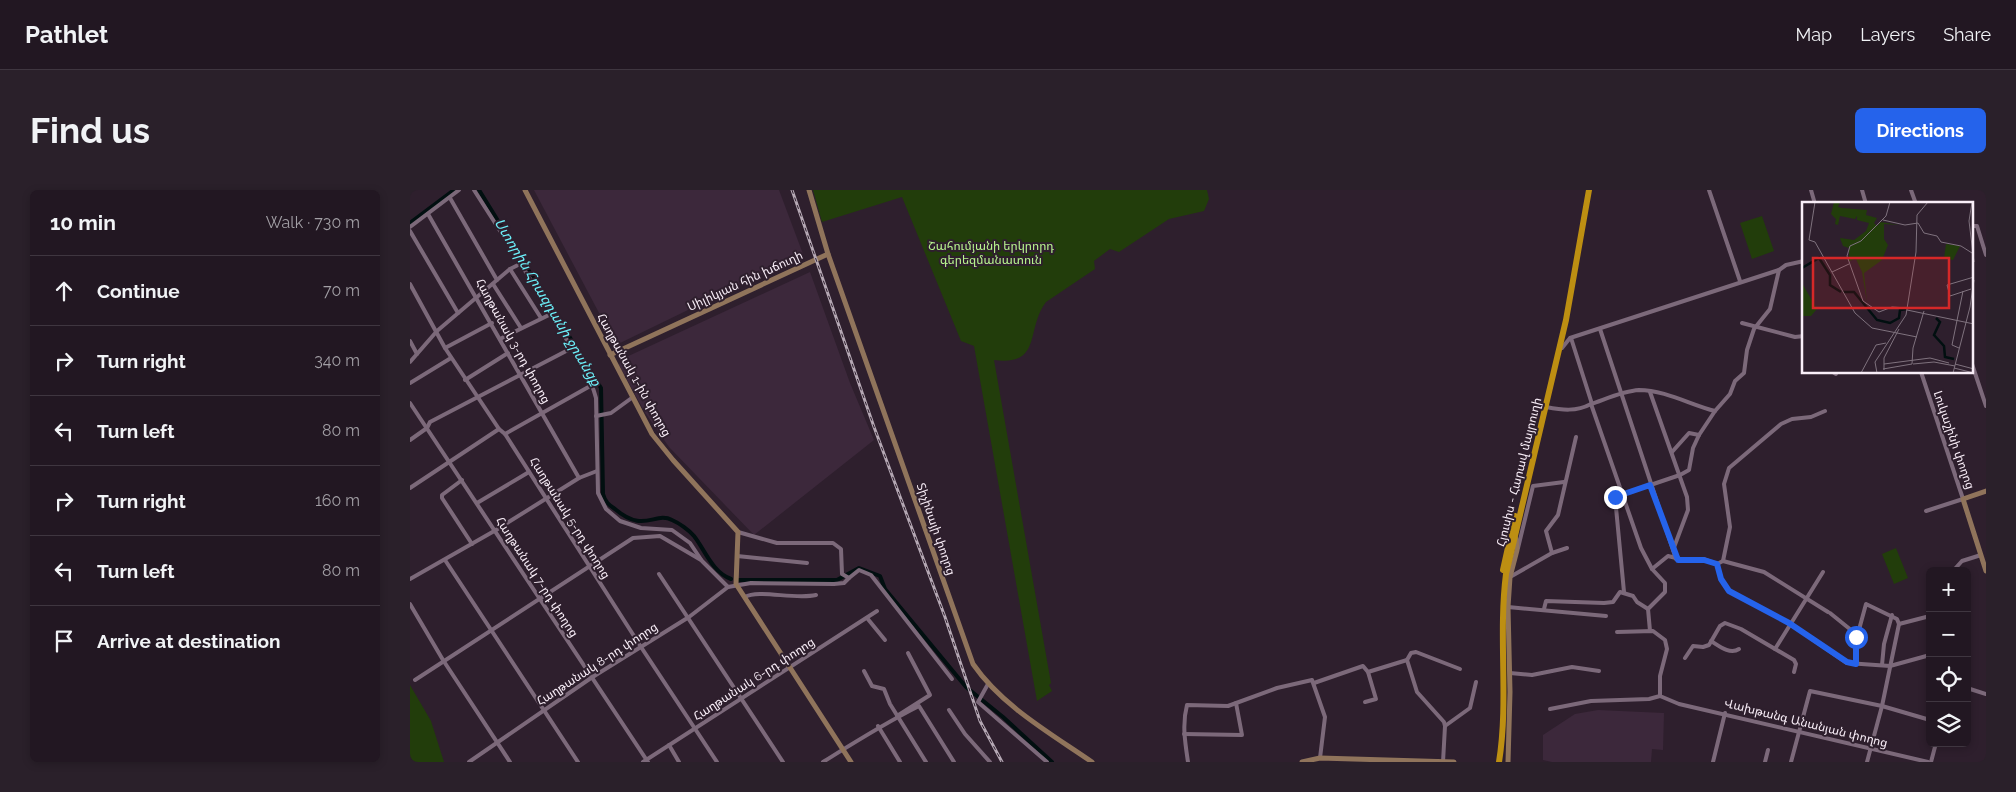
<!DOCTYPE html>
<html lang="en">
<head>
<meta charset="utf-8">
<style>
	body { margin:0; font-family:Raleway,"Noto Sans Armenian",sans-serif; background:#2a202a; color:#f1f3f6 }
	.controls { position:absolute; right:15px; bottom:15px; display:grid; overflow:hidden; border-radius:8px; box-shadow:0 2px 8px #0003 }
	.controls button { width:45px; height:45px; display:grid; place-items:center; padding:0; border:0; border-bottom:1px solid #3f3640; background:#221722; color:#f1f3f6; font:25px sans-serif }
	.stop { position:absolute; width:15px; height:15px; margin:-11px; border:4px solid #2563eb; border-radius:50%; background:#fff }
	.stop.end { background:#2563eb; border-color:#fff; box-shadow:0 1px 5px #0008 }
	.list { margin:0; padding:0; list-style:none }
	h2 { display:flex; justify-content:space-between; align-items:center; height:65px; margin:0; padding:0 20px; font-size:21px }
	h2 small { font-size:16px; font-weight:400; color:#a29fa5 }
	.list li { display:grid; grid-template-columns:32px 1fr auto; gap:15px; align-items:center; box-sizing:border-box; height:70px; padding:0 20px; border-top:1px solid #3f3640 }
	.list b { display:block; font-size:19px; white-space:nowrap }
	.list em { font-size:16px; font-style:normal; color:#a29fa5 }
	.icon { flex:none; width:28px; height:28px; fill:none; stroke:currentColor; stroke-width:2; stroke-linecap:round; stroke-linejoin:round }
	.map { position:relative; flex:none; width:1576px; height:572px; overflow:hidden; border-radius:8px }
	header { display:flex; align-items:center; gap:30px; box-sizing:border-box; height:70px; padding:0 25px; background:#221722; border-bottom:1px solid #3f3640 }
	header strong { font-size:24px }
	nav { display:flex; gap:28px; margin-inline-start:auto; font-size:18px }
	.intro { display:flex; align-items:center; justify-content:space-between; box-sizing:border-box; height:120px; padding:0 30px }
	h1 { margin:0; font-size:35px }
	.button { padding:12px 22px; border-radius:8px; background:#2563eb; color:#fff; font-size:18px; font-weight:700 }
	main { display:flex; gap:30px; padding:0 30px }
	aside { flex:1; background:#221722; border-radius:8px; box-shadow:0 2px 8px #0003 }
	.map>svg:first-child { display:block }
	.built { fill:#3c283b }
	.green { fill:#223d0b }
	.lines { fill:none; stroke-linecap:round; stroke-linejoin:round }
	.canal { stroke:#010f10; stroke-width:4 }
	.street { stroke:#7c697a; stroke-width:4 }
	.secondary { stroke:#90745b; stroke-width:5 }
	.highway { stroke:#bd8f12; stroke-width:6 }
	.rail-casing { stroke:#b5a8b4; stroke-width:3 }
	.rail { stroke:#2e1f2d; stroke-width:1; stroke-dasharray:4; stroke-linecap:butt }
	.route { stroke:#2563eb; stroke-width:6 }
	.labels { text-anchor:middle; stroke-width:4; stroke-linejoin:round; paint-order:stroke }
	.park-label { font-size:12px; fill:#b8f58f; stroke:#2e1f2d }
	.street-label { font-size:12px; fill:#f9eef8; stroke:#2e1f2d }
	.water-label { font-size:14px; font-style:italic; fill:#6cf0fa; stroke:#2e1f2d }
	.inset-river { fill:none; stroke:#010f10; stroke-width:2.5 }
	.inset-road { fill:none; stroke:#7f727e; stroke-width:1 }
	.view { fill:#d62828; fill-opacity:0.15; stroke:#d62828; stroke-width:2.5 }
	.inset-edge { fill:none; stroke:#f9eef8; stroke-width:2.5 }
</style>
</head>
<body>
<header>
<strong>Pathlet</strong>
<nav><a>Map</a><a>Layers</a><a>Share</a></nav>
</header>
<div class="intro"><h1>Find us</h1><a class="button">Directions</a></div>
<main>
<aside>
<h2>10 min<small>Walk · 730 m</small></h2>
<ul class="list">
<li><svg class="icon" aria-label="ahead" viewBox="0 0 24 24"><path d="M12 20V5M6 11l6-6 6 6"/></svg><div><b>Continue</b></div><em>70 m</em></li>
<li><svg class="icon" aria-label="right" viewBox="0 0 24 24"><path d="M7 20v-9h11M14 6l5 5-5 5"/></svg><div><b>Turn right</b></div><em>340 m</em></li>
<li><svg class="icon" aria-label="left" viewBox="0 0 24 24"><path d="M17 20v-9H6M10 6l-5 5 5 5"/></svg><div><b>Turn left</b></div><em>80 m</em></li>
<li><svg class="icon" aria-label="right" viewBox="0 0 24 24"><path d="M7 20v-9h11M14 6l5 5-5 5"/></svg><div><b>Turn right</b></div><em>160 m</em></li>
<li><svg class="icon" aria-label="left" viewBox="0 0 24 24"><path d="M17 20v-9H6M10 6l-5 5 5 5"/></svg><div><b>Turn left</b></div><em>80 m</em></li>
<li><svg class="icon" aria-label="arrive" viewBox="0 0 24 24"><path d="M6 21V4h12l-3 4 3 4H6"/></svg><div><b>Arrive at destination</b></div></li>
</ul>
</aside>
<div class="map">
<svg width="1576" height="572" viewBox="0 0 1576 572">
	<rect width="100%" height="100%" fill="#2e1f2d"/>
	<g class="built">
		<path d="M124 0H369L393 64 206 155Z"/>
		<path d="M400 82 440 193 464 250 344 345 259 257 234 221 209 175 212 169Z"/>
		<path d="M1188 520 1254 523 1253 560 1242 559 1241 572H1142L1133 570V545L1165 524Z"/>
	</g>
	<g class="green">
		<path d="M403 0H797L799 9 794 21 759 29 709 62 700 59 684 71 685 79 636 112C615 140 633 176 584 170L641 493 639 495 642 501 627 511 564 156 551 151 492 7 412 32Z"/>
		<path d="M1352 26 1364 61 1342 69 1330 33Z"/>
		<path d="M1486 358 1498 388 1484 394 1472 364Z"/>
		<path d="M0 495 21 531 34 572H0Z"/>
	</g>
	<g class="lines">
		<g class="canal">
			<path d="M69 0 191 198 193 304C195 312 199 315 205 319 234 344 245 321 262 330 269 333 279 340 284 346 295 360 302 382 321 389"/>
			<path d="M0 33 44 0"/>
			<path d="M329 390H427L449 378 470 386 475 399 556 497 593 527 642 572"/>
		</g>
		<g class="street">
			<path d="M64 0C90 41 117 82 141 124 156 151 178 177 186 208L188 303 196 319 210 331 231 338 262 340 280 353 292 371 318 397"/>
			<path d="M1299 0 1330 91"/>
			<path d="M1401 0 1405 14"/>
			<path d="M1452 0 1456 14"/>
			<path d="M1501 0 1506 14"/>
			<path d="M40 8 87 90"/>
			<path d="M18 24 169 288"/>
			<path d="M1562 36H1567L1576 65"/>
			<path d="M0 37 49 0"/>
			<path d="M0 41 48 123"/>
			<path d="M100 79 131 128"/>
			<path d="M0 94 35 158 89 239 95 244 231 457 307 572"/>
			<path d="M83 94 111 138"/>
			<path d="M1332 133 1385 147 1394 146"/>
			<path d="M1190 139 1266 369"/>
			<path d="M1161 148 1182 214"/>
			<path d="M90 149 141 124"/>
			<path d="M0 151 7 164"/>
			<path d="M35 158 82 133"/>
			<path d="M1152 158 1160 148 1369 80"/>
			<path d="M0 172 27 141 100 79 110 74"/>
			<path d="M1562 174 1576 216"/>
			<path d="M1423 182 1426 184"/>
			<path d="M1511 182 1553 309 1516 321"/>
			<path d="M55 190 98 163"/>
			<path d="M0 193 41 168"/>
			<path d="M1240 202 1277 307 1278 320 1263 360"/>
			<path d="M0 213 238 572"/>
			<path d="M1136 217C1152 220 1166 222 1181 214"/>
			<path d="M186 226 201 223 223 207"/>
			<path d="M95 244 182 195"/>
			<path d="M0 250 17 238 20 232 162 158"/>
			<path d="M1262 262 1279 243 1289 245"/>
			<path d="M52 290 32 305V308L62 354"/>
			<path d="M0 298 89 239"/>
			<path d="M67 313 119 282"/>
			<path d="M1108 358 1123 296 1154 292"/>
			<path d="M1142 363 1136 341 1148 325 1166 247"/>
			<path d="M327 366 397 373"/>
			<path d="M35 370 168 572"/>
			<path d="M1313 371 1320 337 1314 294 1319 278 1371 234 1382 229 1401 227 1415 221"/>
			<path d="M1307 374 1311 389 1319 401 1379 433 1437 473 1480 476 1520 465"/>
			<path d="M1242 379 1258 366 1278 371 1294 369 1307 374 1313 371 1354 382 1418 422"/>
			<path d="M1543 381 1552 371 1571 365"/>
			<path d="M249 384 373 572"/>
			<path d="M1100 387 1142 363 1157 358"/>
			<path d="M439 388 449 380 461 385 542 489"/>
			<path d="M0 389 86 340 169 288 187 281"/>
			<path d="M1214 402 1205 307 1270 285 1279 280 1283 258 1289 245 1305 221 1320 204 1325 191 1334 183 1337 160 1344 139 1360 119 1369 80 1376 75 1394 71"/>
			<path d="M335 407C348 399 385 410 406 405"/>
			<path d="M0 414 33 470 100 572"/>
			<path d="M1098 417 1196 426"/>
			<path d="M1134 419 1136 411 1194 413 1203 412 1210 402 1223 406 1227 412 1238 419 1240 441"/>
			<path d="M1238 419 1255 402V393L1242 379 1231 358 1181 214C1196 209 1213 201 1229 200 1255 200 1281 215 1305 221"/>
			<path d="M1420 423 1441 440 1447 447"/>
			<path d="M457 428 475 450"/>
			<path d="M1489 434 1520 426"/>
			<path d="M1207 442 1243 441 1255 450 1257 459 1250 486V506L1269 514 1518 572"/>
			<path d="M1301 451C1309 456 1320 465 1329 459"/>
			<path d="M1365 459 1413 382"/>
			<path d="M1275 468 1283 456 1293 457 1299 455 1310 436 1315 433 1331 439 1384 470 1386 474 1384 482"/>
			<path d="M997 470 1007 502 1034 532 1035 536"/>
			<path d="M1447 474V447L1456 414 1487 429 1489 434"/>
			<path d="M1472 475 1474 454 1482 425"/>
			<path d="M454 481 462 496 474 499 480 514 516 572"/>
			<path d="M958 482 997 470 1001 463 1006 462 1050 479"/>
			<path d="M1100 483 1122 485 1162 477 1189 481"/>
			<path d="M5 490 223 348 250 346 291 370"/>
			<path d="M904 493 953 476 958 482 966 509 955 512"/>
			<path d="M578 494 568 512 637 572"/>
			<path d="M1557 498 1576 504"/>
			<path d="M1140 519 1181 511 1239 509 1250 506"/>
			<path d="M539 520 555 544 580 572"/>
			<path d="M487 526 520 505 498 463"/>
			<path d="M468 536 490 572"/>
			<path d="M774 544 832 545 826 513"/>
			<path d="M259 555 269 572"/>
			<path d="M59 572 181 488 279 427 318 397 341 393 424 394 434 393 439 388 432 384 431 359 423 353H367L328 342"/>
			<path d="M233 572 467 421"/>
			<path d="M413 572C445 552 475 533 509 516L544 572"/>
			<path d="M778 572C775 552 772 534 777 515L818 516 867 498 902 490 915 527 910 568"/>
			<path d="M1033 572 1035 536 1060 518 1066 492"/>
			<path d="M1303 572 1315 523"/>
			<path d="M1355 572 1358 560"/>
			<path d="M1381 572 1400 501 1472 516 1520 530"/>
			<path d="M1457 572 1472 516 1489 434"/>
			<path d="M1521 572 1526 553"/>
		</g>
		<g class="secondary">
			<path d="M115 0 242 244 263 270 328 342 326 394 441 572"/>
			<path d="M399 0 418 64 563 474C592 516 640 543 682 572"/>
			<path d="M200 165 418 64"/>
			<path d="M1576 301 1553 309 1576 381"/>
			<path d="M892 572 910 568 1044 572"/>
			<path d="M1098 572 1100 502 1098 417 1100 387 1107 360 1106 349"/>
		</g>
		<g class="highway">
			<path d="M1093 380 1105 326"/>
			<path d="M1089 572C1099 510 1088 447 1096 384L1156 130 1179 0"/>
		</g>
		<g class="rail-casing">
			<path id="rail" d="M382 0 464 237 535 427 570 531 592 572"/>
		</g>
		<use href="#rail" class="rail"/>
	</g>
	<g class="lines">
		<path class="route" d="M1205 307 1240 295 1268 370H1294L1307 374 1311 389 1319 401 1379 433 1437 472 1446 474V447"/>
	</g>
	<g class="labels">
		<g class="park-label">
			<text x="581" y="60">Շահումյանի երկրորդ<tspan x="581" dy="14">գերեզմանատուն</tspan></text>
		</g>
		<g class="street-label">
			<text transform="translate(335 91) rotate(-25)" y="4">Սիլիկյան հին խճուղի</text>
			<text transform="translate(103 151) rotate(61)" y="4">Հաղթանակ 3-րդ փողոց</text>
			<text transform="translate(224 185) rotate(61)" y="4">Հաղթանակ 1-ին փողոց</text>
			<text transform="translate(1544 250) rotate(71)" y="4">Լուկաշինի փողոց</text>
			<text transform="translate(1109 282) rotate(-76)" y="4">Հյուսիս - Հարավ մայրուղի</text>
			<text transform="translate(160 328) rotate(58)" y="4">Հաղթանակ 5-րդ փողոց</text>
			<text transform="translate(526 339) rotate(71)" y="4">Տիչինայի փողոց</text>
			<text transform="translate(127 387) rotate(57)" y="4">Հաղթանակ 7-րդ փողոց</text>
			<text transform="translate(187 474) rotate(-33)" y="4">Հաղթանակ 8-րդ փողոց</text>
			<text transform="translate(344 489) rotate(-33)" y="4">Հաղթանակ 6-րդ փողոց</text>
			<text transform="translate(1396 533) rotate(14)" y="4">Վախթանգ Անանյան փողոց</text>
		</g>
		<g class="water-label">
			<text transform="translate(138 112) rotate(59)" y="5">Ստորին Հրազդանի ջրանցք</text>
		</g>
	</g>
	<g transform="translate(1392 12)">
		<rect width="171" height="171" fill="#2e1f2d"/>
		<path d="M32 0H38L36 5 40 6 65 8 64 13 75 16 72 21 75 24 79 20 97 23 82 22V37L86 43 80 58 62 71 65 100 60 70 54 57 47 59V46L41 44 38 36 52 38 64 29 67 21 55 18V14L53 17 38 14 36 23 33 22 34 17 29 12ZM144 42 158 44 151 58 142 56ZM0 81 15 107 9 114H1Z" fill="#223d0b"/>
		<path class="inset-river" d="M0 66 17 56 28 73V83L39 90M41 90H52L75 118 88 121 97 116 98 108 105 107M134 116 138 120 132 133 142 144 143 155 152 157"/>
		<path class="inset-road" d="M13 0 7 38 13 40 53 111 70 126 115 135M88 0 84 14 59 39 48 44 45 54 61 99 77 110 90 105 105 106M170 0 167 19 172 60M81 18 103 23 116 21 122 31 135 34 139 40 159 44 170 51M30 70 47 62M169 87 148 94 145 83 172 75M105 108 172 122M157 146 150 143 161 89M82 162 128 156 147 161M111 162 132 160 153 164M153 162 172 167M152 166 172 171M81 167 110 162 111 146 122 109M82 168V156L97 127M59 171 74 143 84 141M75 171 73 160 104 113 114 50 115 13 126 0M151 171 168 105 172 78"/>
		<path class="view" d="M11 56H147V106H11Z"/>
		<rect width="171" height="171" class="inset-edge"/>
	</g>
</svg>
<div class="controls">
<button>+</button>
<button>−</button>
<button><svg class="icon" aria-label="locate" viewBox="0 0 24 24"><circle cx="12" cy="12" r="6"/><path d="M12 2v4M12 18v4M2 12h4M18 12h4"/></svg></button>
<button><svg class="icon" aria-label="layers" viewBox="0 0 24 24"><path d="M12 4l9 5-9 5-9-5zM3 14l9 5 9-5"/></svg></button>
</div>
<div class="stop" style="left:1446px;top:447px"></div>
<div class="stop end" style="left:1205px;top:307px"></div>
</div>
</main>
</body>
</html>
